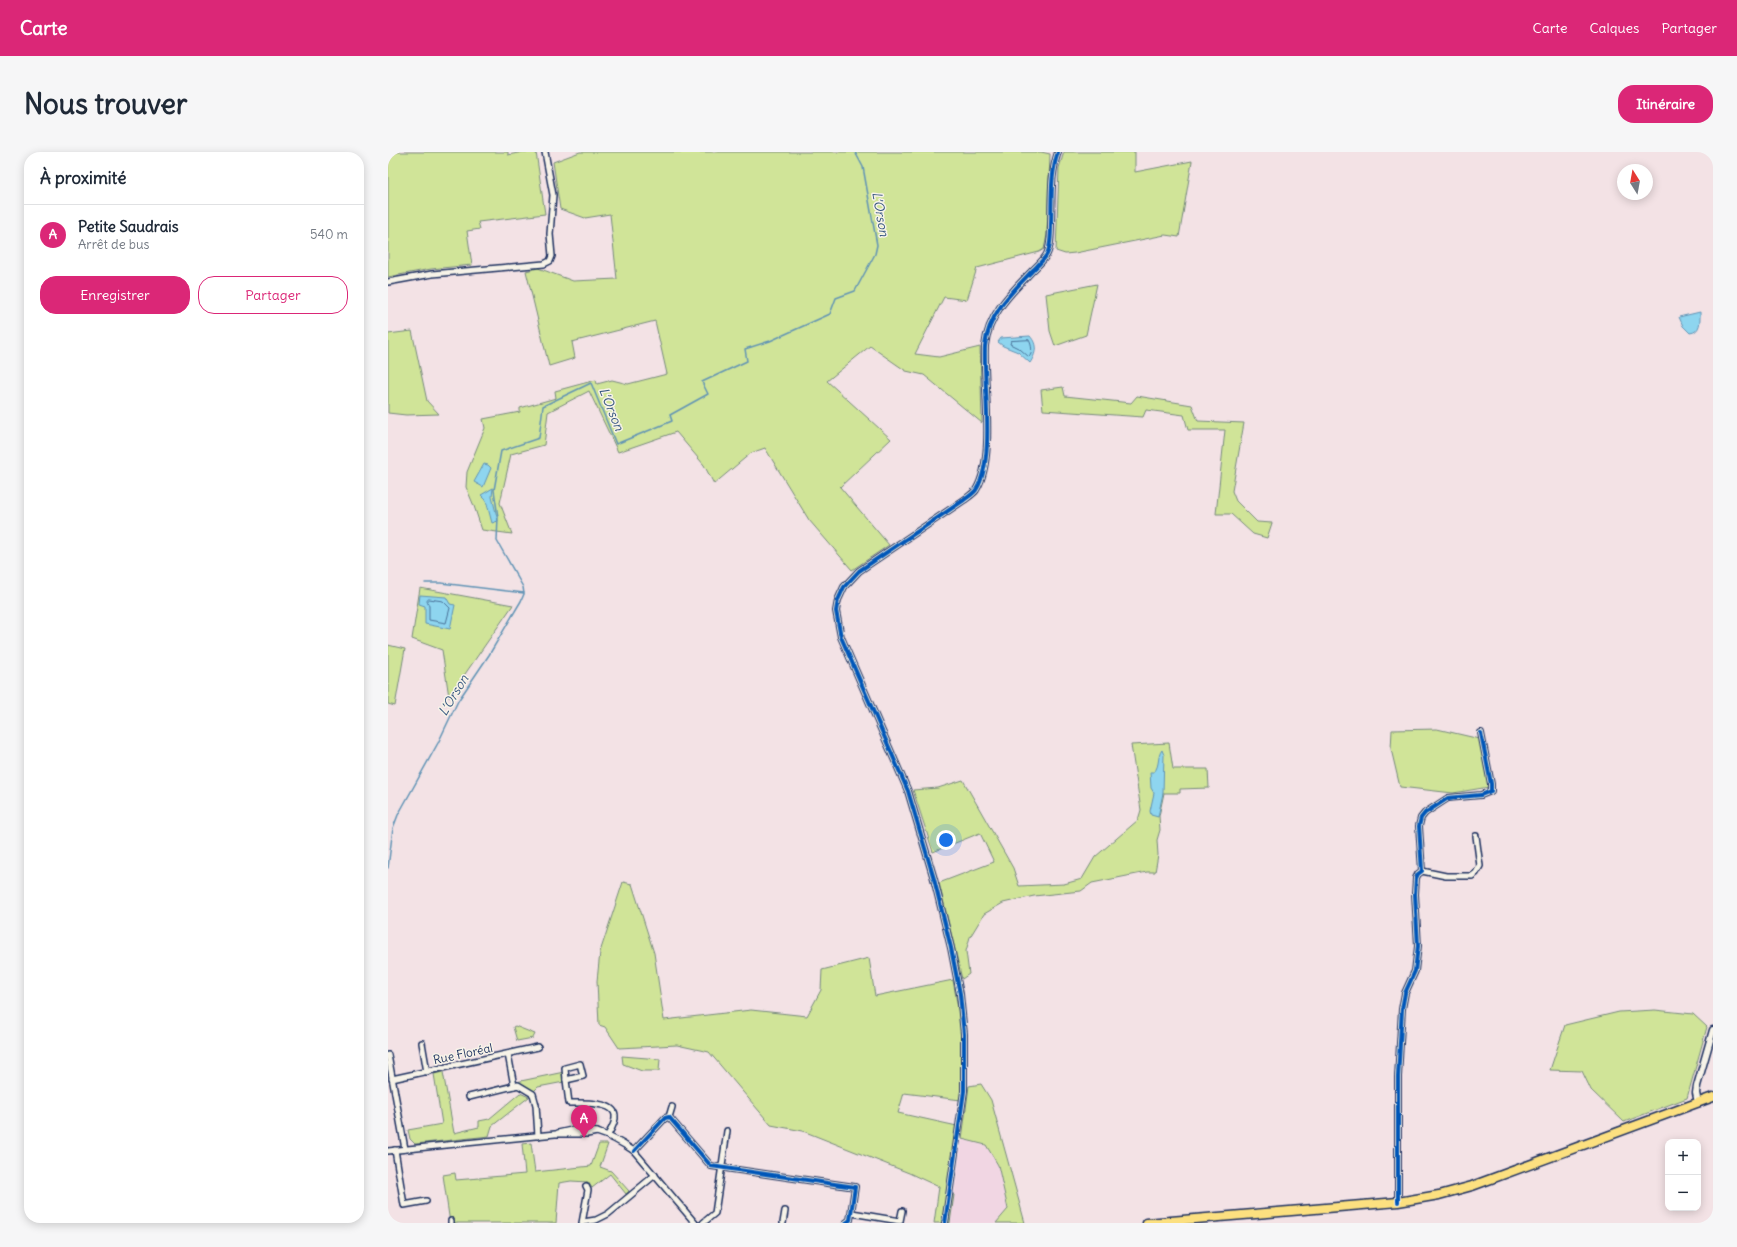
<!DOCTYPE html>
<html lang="fr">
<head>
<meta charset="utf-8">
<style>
	body { margin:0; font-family:Delius,sans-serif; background:#f6f6f7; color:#1f2937 }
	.controls { position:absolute; right:12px; bottom:12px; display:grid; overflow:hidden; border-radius:8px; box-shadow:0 2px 10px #0003 }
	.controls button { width:36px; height:36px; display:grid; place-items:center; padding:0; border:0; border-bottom:1px solid #e0e1e3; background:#fff; color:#1f2937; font:20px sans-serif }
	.compass { position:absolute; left:1229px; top:12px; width:36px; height:36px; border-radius:50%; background:#fff; box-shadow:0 2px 10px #0003; rotate:349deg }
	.you { position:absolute; left:558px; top:688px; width:14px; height:14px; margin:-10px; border:3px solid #fff; border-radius:50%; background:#1a73e8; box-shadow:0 0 0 6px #1a73e833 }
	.badge { display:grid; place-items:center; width:26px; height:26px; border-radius:50%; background:#db2777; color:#fff; font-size:13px; font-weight:700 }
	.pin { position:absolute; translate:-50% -33px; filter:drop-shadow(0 1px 2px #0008) }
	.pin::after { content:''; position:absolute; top:21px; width:14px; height:12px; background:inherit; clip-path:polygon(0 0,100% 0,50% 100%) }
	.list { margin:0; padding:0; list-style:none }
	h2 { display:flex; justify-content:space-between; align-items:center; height:52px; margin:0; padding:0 16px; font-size:17px }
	h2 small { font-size:13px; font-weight:400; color:#747a83 }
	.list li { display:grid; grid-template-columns:26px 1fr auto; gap:12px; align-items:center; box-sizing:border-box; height:60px; padding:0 16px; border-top:1px solid #e0e1e3 }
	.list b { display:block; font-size:15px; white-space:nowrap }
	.list p { margin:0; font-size:13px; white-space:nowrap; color:#747a83 }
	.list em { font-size:13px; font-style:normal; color:#747a83 }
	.actions { display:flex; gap:8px; padding:12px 16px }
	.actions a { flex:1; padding:9px 0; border:1px solid #db2777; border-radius:16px; text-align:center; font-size:14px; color:#db2777 }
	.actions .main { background:#db2777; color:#fff }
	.map { position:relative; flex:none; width:1325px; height:1071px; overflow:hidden; border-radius:16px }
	header { display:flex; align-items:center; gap:24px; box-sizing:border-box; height:56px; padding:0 20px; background:#db2777; color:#fff }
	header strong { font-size:19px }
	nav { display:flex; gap:22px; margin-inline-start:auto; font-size:14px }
	.intro { display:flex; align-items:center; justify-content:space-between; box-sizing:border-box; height:96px; padding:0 24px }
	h1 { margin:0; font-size:28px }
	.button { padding:10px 18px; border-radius:16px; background:#db2777; color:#fff; font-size:14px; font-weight:700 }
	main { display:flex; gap:24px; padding:0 24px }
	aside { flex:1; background:#fff; border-radius:16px; box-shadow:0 2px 10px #0003 }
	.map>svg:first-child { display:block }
	.built { fill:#f1d6e3 }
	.green { fill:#d0e498; stroke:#768a7b }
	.water { fill:#8ed5ef; stroke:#6093b5 }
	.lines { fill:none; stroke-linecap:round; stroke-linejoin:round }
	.shore { stroke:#497198; stroke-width:1 }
	.stream { stroke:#6093b5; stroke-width:1.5 }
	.minor-casing { stroke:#1b2f5e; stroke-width:8 }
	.tertiary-casing { stroke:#1b2f5e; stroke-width:9 }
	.primary-casing { stroke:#1b2f5e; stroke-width:11 }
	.minor { stroke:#f7f3e8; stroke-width:5 }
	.tertiary { stroke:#f7f3e8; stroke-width:6 }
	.primary { stroke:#fce080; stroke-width:8 }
	.cycleway-casing { stroke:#f7f3e8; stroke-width:6 }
	.cycleway { stroke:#0057b8; stroke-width:4 }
	.labels { text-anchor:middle; stroke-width:3; stroke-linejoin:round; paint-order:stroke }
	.street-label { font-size:12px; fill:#1b2f5e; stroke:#f7f3e8 }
	.water-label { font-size:13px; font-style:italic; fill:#385882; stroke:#f7f3e8 }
</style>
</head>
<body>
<header>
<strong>Carte</strong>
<nav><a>Carte</a><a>Calques</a><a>Partager</a></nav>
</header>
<div class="intro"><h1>Nous trouver</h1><a class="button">Itinéraire</a></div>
<main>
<aside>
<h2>À proximité<small></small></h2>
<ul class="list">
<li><span class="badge">A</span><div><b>Petite Saudrais</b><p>Arrêt de bus</p></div><em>540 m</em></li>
</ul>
<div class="actions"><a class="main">Enregistrer</a><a>Partager</a></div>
</aside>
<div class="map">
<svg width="1325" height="1071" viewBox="0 0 1325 1071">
	<rect width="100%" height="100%" fill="#f3e2e5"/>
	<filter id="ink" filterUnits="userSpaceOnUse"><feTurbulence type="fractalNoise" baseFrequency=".025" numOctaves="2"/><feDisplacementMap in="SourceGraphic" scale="8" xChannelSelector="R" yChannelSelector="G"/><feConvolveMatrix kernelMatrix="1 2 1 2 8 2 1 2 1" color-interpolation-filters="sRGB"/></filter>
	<g filter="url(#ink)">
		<path class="built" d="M574 987 598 993 610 1013 620 1057 608 1071H562Z"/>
		<g class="green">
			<path d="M0 0H120V3L135 0H148L157 62 90 70 92 77 79 79 84 113 43 117 0 125Z"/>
			<path d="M192 0H653L662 2 659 83 656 97 651 100 589 116 579 148 556 145 527 202 551 205 592 195 594 271 536 223 518 219 482 194 439 229 503 287 452 335 501 393 464 418 421 368 377 296 363 301 326 332 316 313 288 280 230 300 201 239 160 260 156 293 123 302 112 351 124 382 94 378 86 354 78 335 79 320 97 276 95 267 132 260V256L168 246 167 239 208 228 209 232 224 228 240 232 279 222 267 169 184 190 187 206 161 214 138 119 150 116 185 129 229 127 222 62 197 66 172 57 165 10Z"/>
			<path d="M676 0H747V20L804 9 791 85 777 83 687 101 677 102 668 99 671 16Z"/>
			<path d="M709 132 698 183 667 194 662 179 658 142Z"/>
			<path d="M24 179 39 249 51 262 18 263 0 261V182Z"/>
			<path d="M675 235 677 244 743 251 749 244 804 253 810 269 856 271 844 339 848 349 869 370 884 371 879 386 865 382 843 362H828L837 278H800L796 263 758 258 755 265 655 258 653 238Z"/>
			<path d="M32 436 125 453 61 545 54 498 24 487Z"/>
			<path d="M0 493 17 497 7 554 0 552Z"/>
			<path d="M1049 577 1092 587 1101 635 1065 641 1012 635 1003 597 1004 578Z"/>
			<path d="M781 591 785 617H820L821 636 792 637V641H776L771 664 772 678 769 688 770 703 767 720H759L704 731 693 739 646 744 615 751 596 762 582 785 578 799 581 822 574 827 551 731 606 710 592 681 545 700 525 638 550 636 575 628 625 716 631 734 676 732 694 727 707 705 750 668 753 658 743 593Z"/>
			<path d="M235 730 244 732 266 801 276 868 363 858 419 864 433 838 434 818 481 806 487 844 565 828 574 879 575 910 573 948 516 941 510 961 569 974 559 1039 566 1043 562 1071H546L551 1035 521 1021 415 979 383 973 321 900 289 893 231 896 217 875 211 873 209 829 212 800Z"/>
			<path d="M1267 858 1305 862 1319 875 1299 946 1236 970 1203 938 1194 919 1162 918 1177 873 1231 860Z"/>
			<path d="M127 874 147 882 145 886 129 889 125 875Z"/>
			<path d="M234 904 272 907 271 919H254L235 912Z"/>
			<path d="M55 920 66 981 91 975V969L101 967 132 941 141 945 104 974 101 984 27 992 22 987 20 978 54 972 46 922Z"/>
			<path d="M176 920V930L150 935 145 940 136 933 128 930Z"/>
			<path d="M593 932 603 948 637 1071H608L620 1057 610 1013 598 993 574 987 581 934Z"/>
			<path d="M143 991 147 1020 203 1014 211 992H220L212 1015 223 1019 241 1039 238 1042 222 1022 204 1036 200 1030 183 1029 171 1031 168 1071H62L55 1023 67 1021 68 1028 137 1022 134 992Z"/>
		</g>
		<g class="water">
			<path d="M1312 160C1312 169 1313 180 1302 181L1295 174 1291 165Z"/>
			<path d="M642 184C650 193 648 202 642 211L630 200 615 194 610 190 613 186Z"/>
			<path d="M96 312 100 313 103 316 95 335 86 330Z"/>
			<path d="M105 336 104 345 110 369 104 371 98 348 93 343Z"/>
			<path d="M32 443 58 445 62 452 67 453 62 477 37 472V454L31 452Z"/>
			<path d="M774 598 776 603 775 641 770 665 763 663 762 659 766 641 763 636 762 620H766C772 614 769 604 774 598Z"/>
		</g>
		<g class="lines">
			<g class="shore">
				<path d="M641 188C644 193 645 201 641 205L632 197 622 192 623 189Z"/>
				<path d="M41 447 55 449 62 456 58 471 41 468V454L39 449Z"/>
			</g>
			<g class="stream">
				<path d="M37 431H53L136 441"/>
				<path d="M0 716 5 676 10 663 50 591 70 549 101 503 133 449 136 442 135 435 109 389 110 365 106 338 113 299 151 286 155 254 203 231 228 292 284 269 282 263 320 242 314 230 359 209 357 197 382 189 442 162 448 146 467 139 487 102 489 93 475 15 467 0"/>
			</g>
			<g class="minor-casing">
				<g id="minor">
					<path d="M0 130 44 122 156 112 162 109 164 104 162 82 165 43 157 0"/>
					<path d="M1034 719 1058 724H1084L1088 721 1092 714 1088 684"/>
					<path d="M34 891 39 920"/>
					<path d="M120 902 126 934"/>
					<path d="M0 903 17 997"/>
					<path d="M192 912 195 924 178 928 177 916Z"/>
					<path d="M4 927 150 895"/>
					<path d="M178 928 181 951C191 951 226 949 227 963 228 969 223 978 220 983"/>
					<path d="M81 945 130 933 145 942 148 953 150 984"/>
					<path d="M281 965 284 955"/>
					<path d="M170 981C199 972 221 982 246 999L307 1071"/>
					<path d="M7 998 16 1053 38 1049"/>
					<path d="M0 999 167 982H199L209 980"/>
					<path d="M246 999 277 966 281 965 323 1014 467 1035 462 1068 458 1071"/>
					<path d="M1010 1050V925L1014 857 1017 841 1027 819 1030 794 1027 742 1028 726 1030 722 1034 719 1031 674 1033 666 1037 661 1060 646 1093 643 1103 639V632L1093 581"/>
					<path d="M464 1061 512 1069 514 1059"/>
					<path d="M195 1070 208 1068 220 1062 267 1023"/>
					<path d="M63 1071V1069"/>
					<path d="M194 1071 200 1038 198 1034"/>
					<path d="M315 1071 327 1061 339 979"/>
					<path d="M395 1071 397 1059"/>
					<path d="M557 1071 576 939V882L572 842 563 796 546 727 520 639 453 485 448 459 450 448 456 435 471 419 576 348C580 345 585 342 588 338 608 306 595 233 597 194 600 162 624 140 645 118 649 114 656 108 659 102 663 94 663 82 663 72 664 48 662 23 670 0"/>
				</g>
			</g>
			<g class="tertiary-casing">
				<path id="tertiary" d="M1310 951 1308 941 1309 934 1325 878"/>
			</g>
			<g class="primary-casing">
				<path id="primary" d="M759 1071 1010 1050 1051 1043 1084 1034 1325 945"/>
			</g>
			<use href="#minor" class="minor"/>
			<use href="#tertiary" class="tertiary"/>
			<use href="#primary" class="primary"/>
			<g class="cycleway-casing">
				<g id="cycleway">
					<path d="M246 999 277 966 281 965 323 1014 467 1035 462 1068 458 1071"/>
					<path d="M1010 1050V925L1014 857 1017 841 1027 819 1030 794 1027 742 1028 726 1030 722 1034 719 1031 674 1033 666 1037 661 1060 646 1093 643 1103 639V632L1093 581"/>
					<path d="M557 1071 576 939V882L572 842 563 796 546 727 520 639 453 485 448 459 450 448 456 435 471 419 576 348C580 345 585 342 588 338 608 306 595 233 597 194 600 162 624 140 645 118 649 114 656 108 659 102 663 94 663 82 663 72 664 48 662 23 670 0"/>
				</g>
			</g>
			<use href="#cycleway" class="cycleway"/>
		</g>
	</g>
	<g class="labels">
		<g class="street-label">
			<text transform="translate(75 902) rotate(-12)" y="4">Rue Floréal</text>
		</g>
		<g class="water-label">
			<text transform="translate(493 62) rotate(80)" y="5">L’Orson</text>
			<text transform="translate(224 257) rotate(68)" y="5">L’Orson</text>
			<text transform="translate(65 543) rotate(-59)" y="5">L’Orson</text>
		</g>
	</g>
</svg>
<div class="controls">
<button>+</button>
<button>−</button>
</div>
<svg class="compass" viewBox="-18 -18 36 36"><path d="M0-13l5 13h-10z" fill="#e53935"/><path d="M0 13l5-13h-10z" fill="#747a83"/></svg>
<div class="you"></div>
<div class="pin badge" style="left:196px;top:986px">A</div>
</div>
</main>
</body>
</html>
